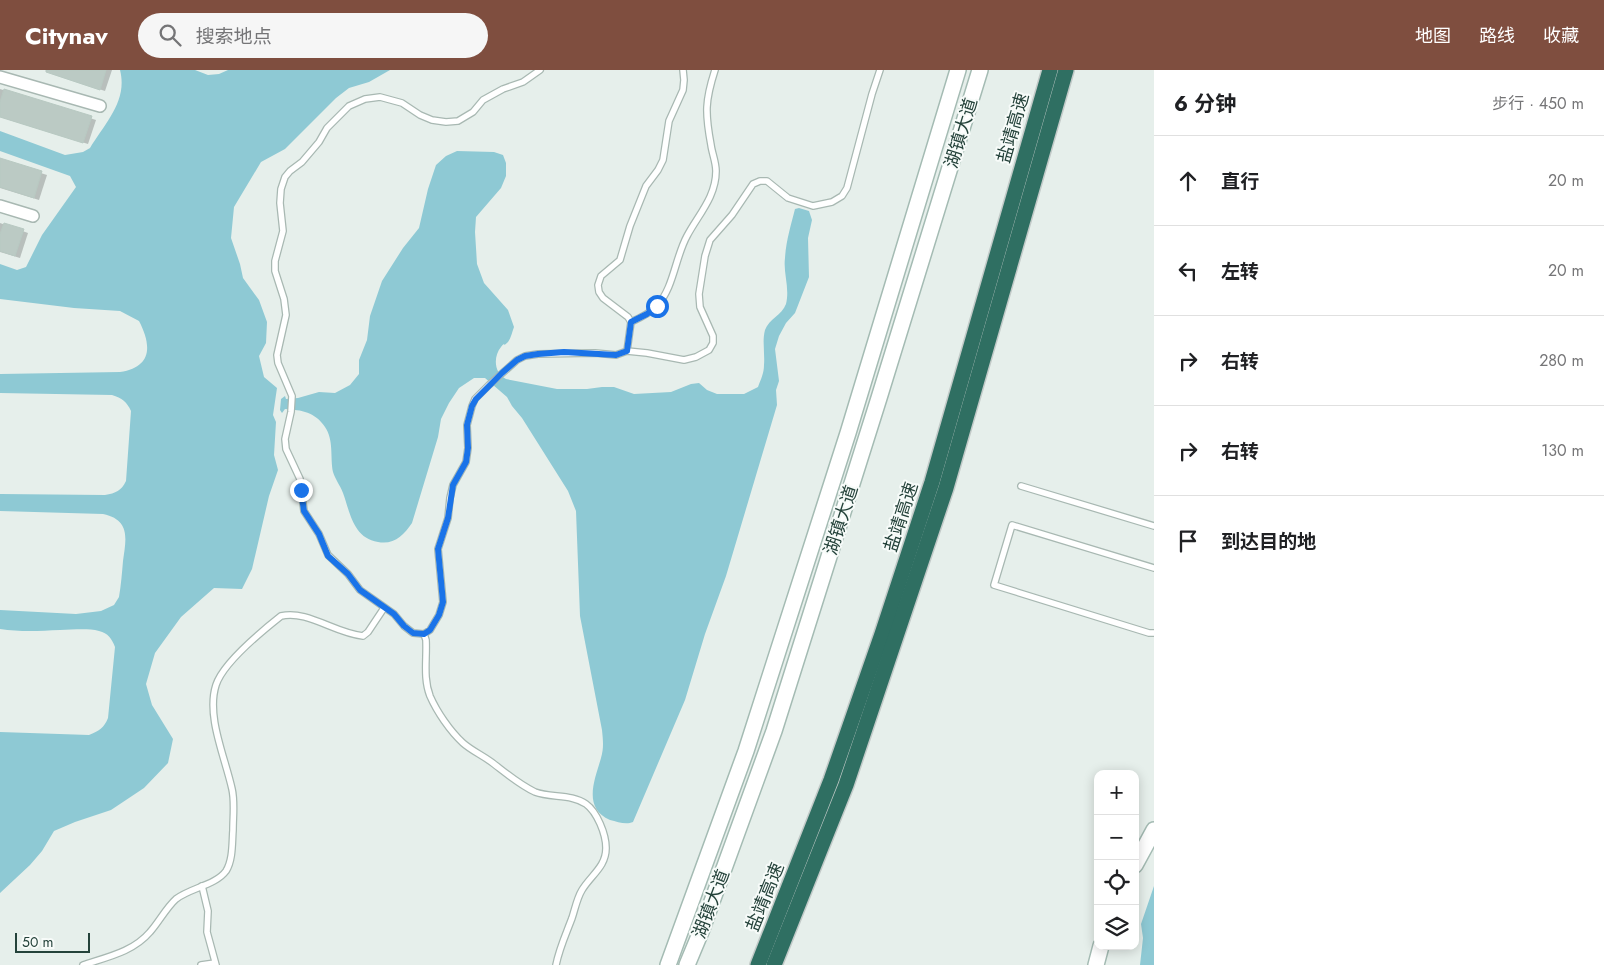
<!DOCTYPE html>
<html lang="zh">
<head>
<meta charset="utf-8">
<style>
	body { margin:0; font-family:Jost,"Noto Sans SC",sans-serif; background:#f6f6f6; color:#202124 }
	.controls { position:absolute; right:15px; bottom:15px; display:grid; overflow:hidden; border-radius:10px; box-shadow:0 2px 12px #0003 }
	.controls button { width:45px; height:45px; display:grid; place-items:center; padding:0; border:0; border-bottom:1px solid #e0e0e0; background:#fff; color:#202124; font:25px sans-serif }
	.scale { position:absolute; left:15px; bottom:12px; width:75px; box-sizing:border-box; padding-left:5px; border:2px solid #24423a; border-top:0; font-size:14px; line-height:18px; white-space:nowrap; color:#24423a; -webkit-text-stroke:4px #f7fbf9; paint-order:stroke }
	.stop { position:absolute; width:15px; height:15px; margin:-11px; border:4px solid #1a73e8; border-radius:50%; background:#fff }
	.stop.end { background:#1a73e8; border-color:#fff; box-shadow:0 1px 5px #0008 }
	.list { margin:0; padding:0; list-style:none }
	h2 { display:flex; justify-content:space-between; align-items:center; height:65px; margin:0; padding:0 20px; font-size:21px }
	h2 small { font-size:16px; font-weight:400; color:#757577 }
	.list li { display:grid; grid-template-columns:32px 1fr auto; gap:15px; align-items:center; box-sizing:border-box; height:90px; padding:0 20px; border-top:1px solid #e0e0e0 }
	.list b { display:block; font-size:19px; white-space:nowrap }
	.list em { font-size:16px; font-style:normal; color:#757577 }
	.icon { flex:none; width:28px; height:28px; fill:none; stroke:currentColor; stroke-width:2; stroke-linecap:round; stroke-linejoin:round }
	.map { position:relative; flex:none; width:1154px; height:895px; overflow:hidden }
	header { display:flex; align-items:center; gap:30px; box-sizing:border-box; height:70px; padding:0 25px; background:#7f4e3f; color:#fff }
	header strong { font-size:24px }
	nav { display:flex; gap:28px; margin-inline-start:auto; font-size:18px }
	.search { width:350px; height:45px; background:#f6f6f6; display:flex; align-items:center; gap:12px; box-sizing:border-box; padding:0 18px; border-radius:28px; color:#757577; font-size:19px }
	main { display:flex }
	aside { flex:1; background:#fff }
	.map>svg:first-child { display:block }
	.water { fill:#8ec9d4 }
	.shadow { fill:#0003 }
	.building { fill:#bbcac4; stroke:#b8c9c2 }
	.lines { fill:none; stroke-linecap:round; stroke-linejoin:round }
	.service-casing { stroke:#a8b8b2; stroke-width:8 }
	.minor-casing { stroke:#a8b8b2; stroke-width:14 }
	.secondary-casing { stroke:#a4bbb3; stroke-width:18 }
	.motorway-casing { stroke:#c2cac8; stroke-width:18 }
	.service { stroke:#fff; stroke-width:5.5 }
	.minor { stroke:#fff; stroke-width:11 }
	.secondary { stroke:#fff; stroke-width:15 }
	.motorway { stroke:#2f6f62; stroke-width:15 }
	.route { stroke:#1a73e8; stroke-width:6 }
	.labels { text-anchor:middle; stroke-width:4; stroke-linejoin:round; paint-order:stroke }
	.street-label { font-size:18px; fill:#24423a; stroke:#f7fbf9 }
</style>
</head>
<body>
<header>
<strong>Citynav</strong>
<div class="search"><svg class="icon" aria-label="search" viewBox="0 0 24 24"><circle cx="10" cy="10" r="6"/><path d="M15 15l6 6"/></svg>搜索地点</div>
<nav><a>地图</a><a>路线</a><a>收藏</a></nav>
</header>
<main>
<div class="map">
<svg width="1154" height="895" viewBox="0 0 1154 895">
	<rect width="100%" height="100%" fill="#e6efeb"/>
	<g class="water">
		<path d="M120 0H195L208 5 219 4 228 0H390L369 12 349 18 336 28 285 79 261 92 234 137 231 168 240 194 243 208 259 230 267 252 266 273 259 286 264 307 277 318 273 345 276 352 274 385 278 400 269 426 252 499 242 519 214 518 181 547 155 583 146 614 152 635 173 669 168 693 144 718 111 740 75 752 54 761 42 781 30 795 0 823V662L89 665C99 661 104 658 108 648L115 577C112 569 108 563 99 561 87 558 72 560 60 560 39 561 20 562 0 559V540L76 544 101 541 114 535 119 527C121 515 122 503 123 491 126 469 131 450 103 444L0 441V424L105 425C116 423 121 421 126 411L131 341C127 332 122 328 112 325L0 323V304L120 302C152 297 152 276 139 251L120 241 74 238 0 229V194L17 200 26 197 42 165 76 117 70 106 0 81V61L65 85 83 82 90 78C105 53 128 31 120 0Z"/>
		<path d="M457 81 494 82 503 85 506 93V106L501 118 476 147 475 162 477 194 484 213 508 240 514 257C512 262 511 268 508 272 502 278 506 271 501 277 493 287 494 303 506 309L557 319H587L602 317H614L634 324 671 322 691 314 699 313 707 320 717 324H744L758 317C761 309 764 303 764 295 765 283 762 271 765 260 769 249 782 245 786 234 790 218 783 203 785 188 786 171 791 155 795 139L799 138 809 141 812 150 808 168 809 207 795 243 786 253 779 266 775 279 779 311 776 320 777 335 726 506 705 564 685 630 633 752C626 755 618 752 610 750 582 738 595 709 601 688 604 678 603 670 602 660L580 546 576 441 568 421 522 348 512 336 507 327 485 308H474L459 318 449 333 441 349 438 367 412 453C404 465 394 475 378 472 353 468 350 442 343 423 340 415 335 409 333 402 330 387 334 370 325 357 315 342 302 340 285 339L282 343 280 340 281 329 285 326 286 329 298 328 319 322 335 323 350 315 359 304V290L367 270 370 246 382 211 403 178 419 158 428 119 436 95 446 86Z"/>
		<path d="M1154 816V895H1140L1143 868 1141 854Z"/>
	</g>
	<g class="shadow">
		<path d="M49 0H112L105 21 53 4Z"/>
		<path d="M0 19 96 50 88 74 0 47Z"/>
		<path d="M0 90 47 105 39 130 0 118Z"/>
		<path d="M0 153 28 163 20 188 0 182Z"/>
	</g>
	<g class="building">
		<path d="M46 0H106L100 20 46 2Z"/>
		<path d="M4 19 92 46 83 73 0 47V32Z"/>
		<path d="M0 88 42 101 34 128 0 117Z"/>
		<path d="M4 153 24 159 15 186 0 181V164Z"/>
	</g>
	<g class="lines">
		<g class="service-casing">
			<g id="service">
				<path d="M540 0 523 12 503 19 483 30 473 42 458 51 446 52 432 50 420 45 402 33 380 27 365 29 349 36 327 58 319 72 302 92 290 101 285 107 281 119 280 133 283 161 275 191V201L284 229 286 245 277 285 278 293 292 326 291 342 285 369 286 379 300 409 304 441 319 464 328 485 348 504 360 520 394 544 404 556 413 563 424 564 430 560 439 545 443 532 438 479 448 448 450 428 453 415 466 392 468 378 467 355 472 336 475 329 489 315 517 290 525 286 538 284 595 283 616 285 627 281 647 283 684 290 696 287 709 280 713 273V266L700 237 699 224 705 186 710 170 732 145 753 114 760 111H767L788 128 813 136 832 132 842 126 847 118 872 24 880 0"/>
				<path d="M631 252 628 247 603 228 599 222 598 215 601 206 620 190 630 156 646 116 658 100 663 90 669 51 683 20 684 10 683 0"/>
				<path d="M627 281 631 252C640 248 650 243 657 236 674 217 675 188 687 166 698 145 716 127 716 101 716 92 712 83 711 75 705 43 705 31 715 0"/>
				<path d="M1021 416 1154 456"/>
				<path d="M1154 498 1012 455 994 515 1149 563H1154"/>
				<path d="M424 564 426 570C427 589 423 608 430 626 437 642 450 661 463 673 472 681 484 686 494 694 507 704 520 715 535 722 551 728 572 724 586 734 597 742 606 764 606 778 606 797 591 805 582 820 577 828 575 839 572 848 566 864 559 879 556 895"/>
				<path d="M202 816 208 841 207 862 216 895"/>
				<path d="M83 895C107 887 133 882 150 862 159 852 166 838 176 829 190 818 216 815 226 801 233 790 232 773 233 760 233 746 235 732 232 719 225 687 206 646 216 615 223 593 262 561 281 546 308 540 334 563 363 566L368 562 384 538"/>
				<path d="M201 895 215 893"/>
			</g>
		</g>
		<g class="minor-casing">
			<g id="minor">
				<path d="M0 7 100 36"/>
				<path d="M0 136 33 146"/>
			</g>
		</g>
		<g class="secondary-casing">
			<g id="secondary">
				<path d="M1135 795 1154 760"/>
				<path d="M668 895 746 681 848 363 958 0"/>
				<path d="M687 895 702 859 774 661 879 328 980 0"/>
				<path d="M1096 895 1101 876"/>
			</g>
		</g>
		<g class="motorway-casing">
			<g id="motorway">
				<path d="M758 895 831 710 882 564 932 412 1050 0"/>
				<path d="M774 895 846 715 946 418 1066 0"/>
			</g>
		</g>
		<use href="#service" class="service"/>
		<use href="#minor" class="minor"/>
		<use href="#secondary" class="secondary"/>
		<use href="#motorway" class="motorway"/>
	</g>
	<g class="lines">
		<path class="route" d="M301 420 304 441 319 464 328 486 348 504 360 520 394 544 404 556 413 563 424 564 430 560 439 545 443 532 438 479 448 448 453 415 466 392 468 378 467 355 472 336 476 329 502 303 517 290 525 286 538 284 564 282 616 285 627 281 631 252 647 244 657 236"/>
	</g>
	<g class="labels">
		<g class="street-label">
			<text transform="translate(1013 58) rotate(-74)" y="6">盐靖高速</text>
			<text transform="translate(961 63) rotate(-73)" y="6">湖镇大道</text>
			<text transform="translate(901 447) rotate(-72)" y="6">盐靖高速</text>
			<text transform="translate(841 450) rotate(-72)" y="6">湖镇大道</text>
			<text transform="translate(765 827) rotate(-68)" y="6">盐靖高速</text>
			<text transform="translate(711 834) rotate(-69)" y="6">湖镇大道</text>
		</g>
	</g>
</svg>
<div class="controls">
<button>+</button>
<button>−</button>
<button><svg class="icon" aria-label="locate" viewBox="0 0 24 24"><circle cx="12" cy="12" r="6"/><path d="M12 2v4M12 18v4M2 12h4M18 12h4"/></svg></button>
<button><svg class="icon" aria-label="layers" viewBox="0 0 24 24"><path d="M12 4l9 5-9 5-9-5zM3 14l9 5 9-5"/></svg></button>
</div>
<div class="scale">50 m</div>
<div class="stop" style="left:657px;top:236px"></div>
<div class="stop end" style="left:301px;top:420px"></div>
</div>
<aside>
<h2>6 分钟<small>步行 · 450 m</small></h2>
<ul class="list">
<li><svg class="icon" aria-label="ahead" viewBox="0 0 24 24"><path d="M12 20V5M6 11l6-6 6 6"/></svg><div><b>直行</b></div><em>20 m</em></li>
<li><svg class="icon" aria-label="left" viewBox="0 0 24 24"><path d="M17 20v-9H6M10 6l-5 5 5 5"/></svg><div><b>左转</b></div><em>20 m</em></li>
<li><svg class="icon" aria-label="right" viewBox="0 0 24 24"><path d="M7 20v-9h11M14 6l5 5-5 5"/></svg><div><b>右转</b></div><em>280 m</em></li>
<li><svg class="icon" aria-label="right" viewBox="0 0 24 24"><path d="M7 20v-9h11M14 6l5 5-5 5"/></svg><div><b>右转</b></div><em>130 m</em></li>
<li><svg class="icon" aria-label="arrive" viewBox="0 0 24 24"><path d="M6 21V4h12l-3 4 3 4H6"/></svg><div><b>到达目的地</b></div></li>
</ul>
</aside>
</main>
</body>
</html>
